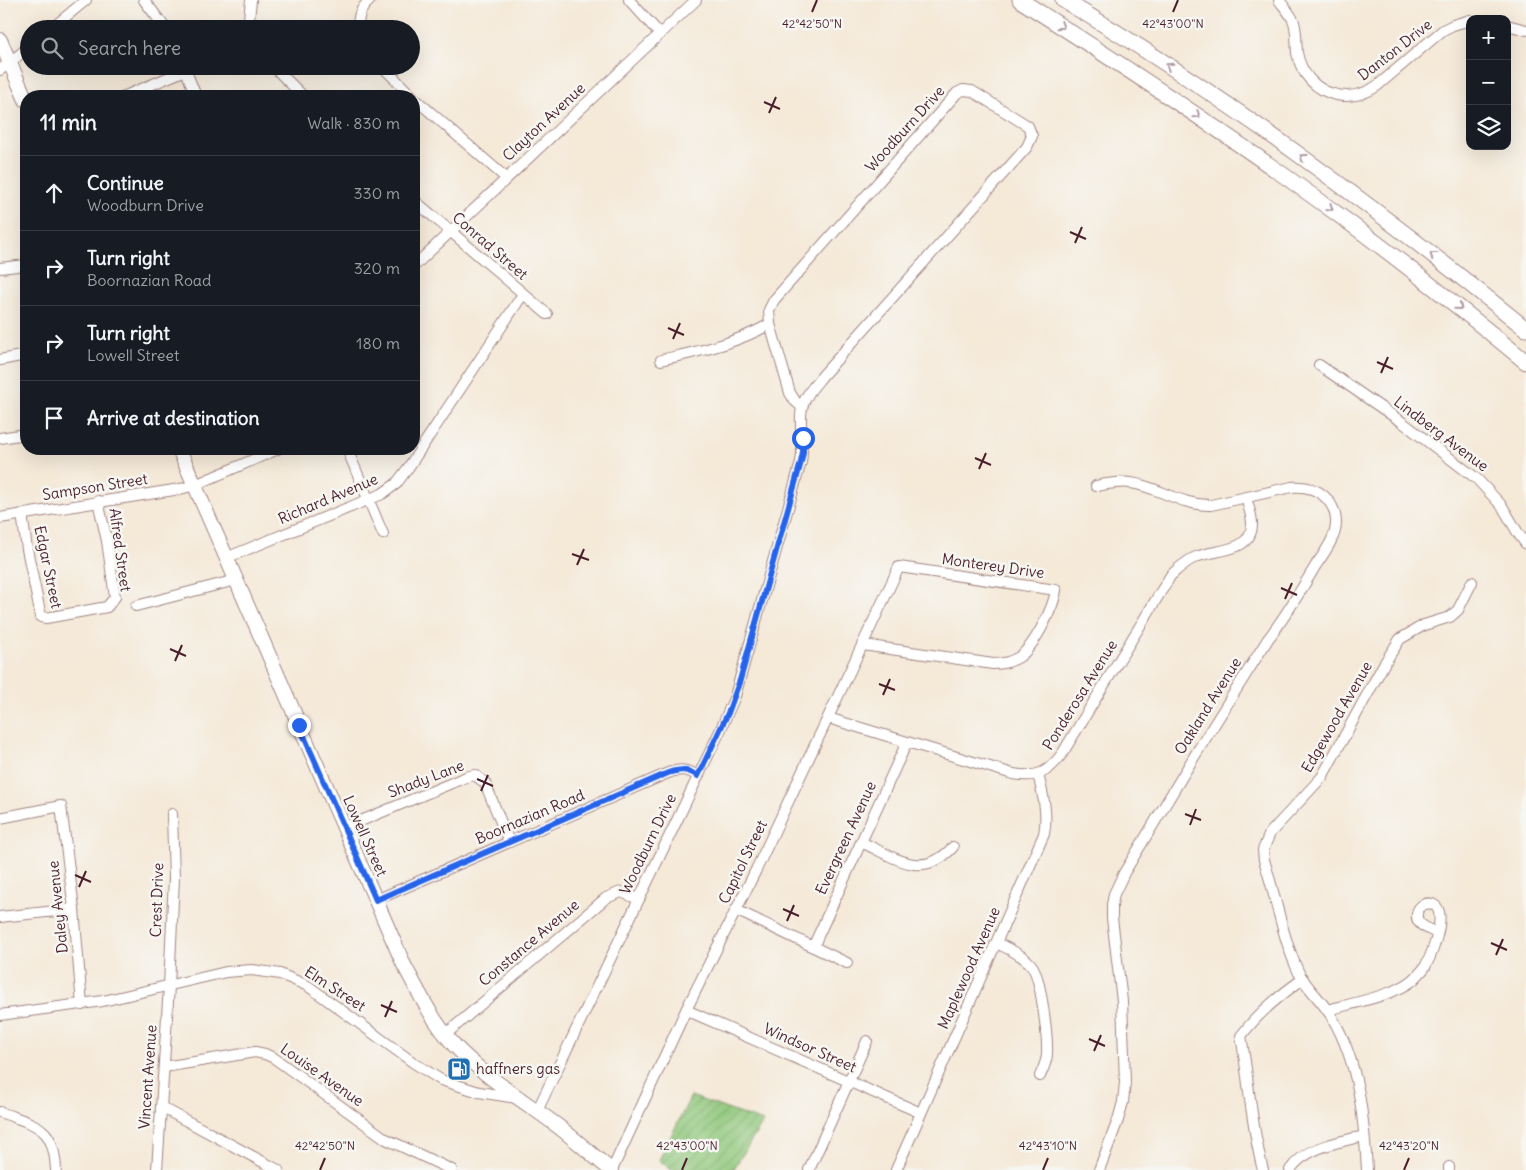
<!DOCTYPE html>
<html lang="en">
<head>
<meta charset="utf-8">
<style>
	body { margin:0; font-family:Delius,sans-serif; background:#20242c; color:#f1f3f6 }
	.controls { position:absolute; right:15px; top:15px; display:grid; overflow:hidden; border-radius:10px; box-shadow:0 5px 20px #0002 }
	.controls button { width:45px; height:45px; display:grid; place-items:center; padding:0; border:0; border-bottom:1px solid #363941; background:#171b24; color:#f1f3f6; font:25px sans-serif }
	.stop { position:absolute; width:15px; height:15px; margin:-11px; border:4px solid #2563eb; border-radius:50%; background:#fff }
	.stop.end { background:#2563eb; border-color:#fff; box-shadow:0 1px 5px #0008 }
	.list { margin:0; padding:0; list-style:none }
	h2 { display:flex; justify-content:space-between; align-items:center; height:65px; margin:0; padding:0 20px; font-size:21px }
	h2 small { font-size:16px; font-weight:400; color:#9ea1a6 }
	.list li { display:grid; grid-template-columns:32px 1fr auto; gap:15px; align-items:center; box-sizing:border-box; height:75px; padding:0 20px; border-top:1px solid #363941 }
	.list b { display:block; font-size:19px; white-space:nowrap }
	.list p { margin:0; font-size:16px; white-space:nowrap; color:#9ea1a6 }
	.list em { font-size:16px; font-style:normal; color:#9ea1a6 }
	.icon { flex:none; width:28px; height:28px; fill:none; stroke:currentColor; stroke-width:2; stroke-linecap:round; stroke-linejoin:round }
	.map { position:relative; flex:none; width:1526px; height:1170px; overflow:hidden }
	.search { position:absolute; background:#171b24; box-shadow:0 5px 20px #0002; left:20px; top:20px; width:400px; height:55px; display:flex; align-items:center; gap:12px; box-sizing:border-box; padding:0 18px; border-radius:28px; color:#9ea1a6; font-size:19px }
	.panel { position:absolute; background:#171b24; box-shadow:0 5px 20px #0002; left:20px; top:90px; width:400px; height:365px; border-radius:20px }
	.map>svg:first-child { display:block }
	.garden { fill:url(#garden-furrows); stroke:#6c7352 }
	.lines { fill:none; stroke-linecap:round; stroke-linejoin:round }
	.minor-casing { stroke:#a08482; stroke-width:12 }
	.major-casing { stroke:#a08482; stroke-width:16 }
	.highway-casing { stroke:#a08482; stroke-width:17 }
	.minor { stroke:#fff; stroke-width:10 }
	.major { stroke:#fff; stroke-width:14 }
	.highway { stroke:#fff; stroke-width:15 }
	.oneway { stroke:#ae9aa0 }
	.route { stroke:#2563eb; stroke-width:6 }
	.ticks { fill:none; stroke:#4a1f2b; stroke-width:2 }
	.labels { text-anchor:middle; stroke-width:5; stroke-linejoin:round; paint-order:stroke }
	.street-label { font-size:15px; fill:#4a1f2b; stroke:#f6f6f2 }
	.poi-label { font-size:15px; fill:#4a1f2b; stroke:#f6f6f2; text-anchor:start }
	.ticks-label { font-size:12px; text-anchor:middle; fill:#4a1f2b; stroke:#f6f6f2; stroke-width:5; stroke-linejoin:round; paint-order:stroke }
</style>
</head>
<body>
<div class="map">
<svg width="1526" height="1170" viewBox="0 0 1526 1170">
	<defs>
		<pattern id="garden-furrows" width="10" height="10" patternUnits="userSpaceOnUse" patternTransform="scale(1.25)"><rect width="10" height="10" fill="#8fc77a"/><path d="M-1 1l2-2M0 10L10 0M9 11l2-2" fill="none" stroke="#7daa6a"/></pattern>
	</defs>
	<rect width="100%" height="100%" fill="#f6f6f2"/>
	<filter id="ink" filterUnits="userSpaceOnUse"><feTurbulence type="fractalNoise" baseFrequency=".02" numOctaves="2"/><feDisplacementMap in="SourceGraphic" scale="10" xChannelSelector="R" yChannelSelector="G"/><feConvolveMatrix kernelMatrix="1 2 1 2 8 2 1 2 1" color-interpolation-filters="sRGB"/></filter>
	<filter id="wash" filterUnits="userSpaceOnUse"><feTurbulence type="fractalNoise" baseFrequency=".0096" numOctaves="4" result="noise"/><feDisplacementMap in="SourceGraphic" scale="20" xChannelSelector="R" yChannelSelector="G"/><feGaussianBlur stdDeviation="1.12" result="paint"/><feColorMatrix in="noise" values="0 0 0 0 0 0 0 0 0 0 0 0 0 0 0 0 0 1.4 0 .05"/><feComposite in="paint" operator="in"/></filter>
	<g filter="url(#wash)">
		<rect width="100%" height="100%" fill="#f5e9d8"/>
		<path class="garden" d="M691 1096 763 1122 733 1170H671L659 1160Z"/>
	</g>
	<g filter="url(#ink)">
		<g class="lines">
			<g class="minor-casing">
				<g id="minor">
					<path d="M144 0 166 29"/>
					<path d="M629 0 660 34"/>
					<path d="M1279 0C1284 7 1291 14 1294 22 1297 32 1296 43 1297 53 1301 74 1316 91 1337 95 1352 98 1365 94 1377 86L1443 30 1453 25 1470 20"/>
					<path d="M1507 25 1526 30"/>
					<path d="M51 29 86 0"/>
					<path d="M248 29 251 0"/>
					<path d="M358 29C358 16 360 9 370 0"/>
					<path d="M184 66 196 96"/>
					<path d="M273 66 303 96"/>
					<path d="M382 66 412 96"/>
					<path d="M0 70 29 47"/>
					<path d="M125 96 195 66"/>
					<path d="M414 98 506 178"/>
					<path d="M414 200 547 314"/>
					<path d="M414 266 696 0"/>
					<path d="M0 268 26 265"/>
					<path d="M0 360 26 355"/>
					<path d="M661 360C699 351 735 344 770 324"/>
					<path d="M1319 365 1402 422 1477 479 1502 506 1518 533 1526 544"/>
					<path d="M0 438 26 434"/>
					<path d="M347 449 383 534"/>
					<path d="M1096 486C1107 484 1120 481 1131 483 1159 487 1182 506 1211 505L1292 487C1304 486 1315 488 1324 496 1334 505 1338 518 1335 531 1332 543 1323 555 1316 565 1301 590 1286 616 1268 639L1197 752 1124 873 1114 894 1112 905V918L1122 1001 1125 1082 1123 1102 1118 1120 1099 1170"/>
					<path d="M22 514 27 549 41 617 46 618 107 607 115 597 107 541 98 501"/>
					<path d="M0 518 180 489 195 485 278 449"/>
					<path d="M226 558 382 494 396 484 408 468 523 294"/>
					<path d="M136 606 236 580"/>
					<path d="M828 718 1013 774C1037 778 1047 774 1062 754L1171 575C1179 568 1186 561 1196 557 1215 549 1252 553 1252 524 1252 515 1248 506 1246 497"/>
					<path d="M0 818 61 806 74 909 82 1005"/>
					<path d="M344 828 466 777 475 775 485 783 509 842"/>
					<path d="M861 842C895 857 922 881 953 847"/>
					<path d="M376 900 668 773C680 769 687 769 698 776"/>
					<path d="M736 910 847 963"/>
					<path d="M0 917 74 909"/>
					<path d="M997 943C1008 949 1024 955 1032 966 1041 978 1048 1038 1047 1054 1047 1061 1043 1069 1040 1076"/>
					<path d="M813 947 907 742"/>
					<path d="M686 1010 921 1113"/>
					<path d="M1327 1010C1350 1004 1396 995 1413 980 1418 975 1423 971 1426 965 1432 954 1448 912 1434 905 1431 903 1427 903 1423 905 1420 906 1417 910 1417 914 1415 925 1429 929 1437 933"/>
					<path d="M0 1015 103 1001 226 972 252 970 280 974 308 986 414 1063 441 1080 479 1092 517 1098"/>
					<path d="M446 1034 606 898 621 892 639 899"/>
					<path d="M164 1067 243 1054 255 1052 265 1054 274 1058 386 1139 452 1170"/>
					<path d="M161 1107 278 1170"/>
					<path d="M537 1111 720 731 735 696 801 462C805 443 798 425 802 408 805 395 815 385 823 375L1027 147 1032 136 1028 126 972 91 963 90 957 93 774 300 769 310 770 324 790 393 795 401 802 407"/>
					<path d="M0 1112C37 1126 54 1125 56 1170"/>
					<path d="M157 1170 169 986 174 878 172 814"/>
					<path d="M612 1170 686 1010 756 870 899 567 1056 590C1054 607 1034 647 1019 657 1011 662 1002 664 993 664L863 645"/>
					<path d="M809 1170 867 1041"/>
					<path d="M896 1170 1044 834C1048 813 1043 795 1038 774"/>
					<path d="M1263 1170C1251 1126 1249 1081 1241 1036 1258 1013 1280 995 1303 979"/>
					<path d="M1290 1170C1305 1147 1339 1142 1364 1136"/>
					<path d="M1367 1170C1364 1119 1359 1064 1333 1019 1324 1002 1308 990 1299 973 1282 937 1276 897 1264 860L1263 850 1270 833 1322 777 1384 664 1400 639 1424 625 1450 617 1458 610 1472 582"/>
					<path d="M1449 1170V1167"/>
				</g>
			</g>
			<g class="major-casing">
				<g id="major">
					<path d="M0 40 26 100"/>
					<path d="M179 449 404 965C419 993 433 1022 455 1046 484 1076 521 1099 555 1124 574 1138 592 1155 611 1170"/>
				</g>
			</g>
			<g class="highway-casing">
				<g id="highway">
					<path d="M1020 0C1127 68 1234 138 1336 213 1401 260 1464 311 1526 362"/>
					<path d="M1063 0C1226 96 1379 210 1526 329"/>
				</g>
			</g>
			<use href="#minor" class="minor"/>
			<use href="#major" class="major"/>
			<use href="#highway" class="highway"/>
		</g>
		<defs><path id="oneway-chevron" d="M-2-3.5L2.5 0L-2 3.5" fill="none" stroke-width="1.6" stroke-linecap="round" stroke-linejoin="round" transform="scale(1.25)"/></defs>
		<g class="oneway">
			<use href="#oneway-chevron" transform="translate(1061 26) rotate(33)"/>
			<use href="#oneway-chevron" transform="translate(1169 66) rotate(-147)"/>
			<use href="#oneway-chevron" transform="translate(1197 115) rotate(34)"/>
			<use href="#oneway-chevron" transform="translate(1303 157) rotate(-144)"/>
			<use href="#oneway-chevron" transform="translate(1330 208) rotate(35)"/>
			<use href="#oneway-chevron" transform="translate(1433 255) rotate(-142)"/>
			<use href="#oneway-chevron" transform="translate(1459 307) rotate(39)"/>
		</g>
	</g>
	<g class="lines" filter="url(#ink)">
		<path class="route" d="M299 725 376 900 668 773C680 769 687 769 698 776L728 713 740 680 801 462 803 453V438"/>
	</g>
	<path class="ticks" d="M812 12 817 0M1173 12 1178 0M764 102 780 109M769 113 776 97M1070 232 1086 239M1075 243 1082 227M668 328 684 335M673 339 680 323M1377 362 1393 369M1381 373 1388 357M975 458 991 465M979 469 986 453M572 554 589 560M577 565 584 549M1281 588 1297 595M1285 599 1292 583M170 649 186 656M175 661 182 645M879 684 895 690M883 695 890 679M477 779 493 786M481 791 488 775M1185 814 1201 820M1190 825 1196 809M75 875 91 882M79 887 86 871M783 909 799 916M787 921 794 905M1491 943 1507 950M1496 955 1503 939M381 1005 397 1012M385 1017 392 1001M1089 1039 1105 1046M1094 1051 1101 1035M320 1170 325 1158M682 1170 687 1158M1043 1170 1048 1158M1404 1170 1409 1158"/>
	<defs>
		<g id="fuel-square" transform="scale(1.25)"><rect x="-9" y="-9" width="18" height="18" rx="4" fill="#1f6fb2" stroke="#f6f6f2"/><path d="M-5.5-6h7V0h2V4h1.3V-2.5L3-4.5l.8-.8L6-3V5H2.5V1h-1V6h-7ZM-4.2-4.7v3.2H.2V-4.7Z" fill="#fff"/></g>
	</defs>
	<g fill-rule="evenodd">
		<use href="#fuel-square" x="459" y="1069"/>
	</g>
	<g class="labels">
		<g class="street-label">
			<text transform="translate(1395 50) rotate(-38)" y="5">Danton Drive</text>
			<text transform="translate(544 122) rotate(-43)" y="5">Clayton Avenue</text>
			<text transform="translate(905 129) rotate(-48)" y="5">Woodburn Drive</text>
			<text transform="translate(490 246) rotate(41)" y="5">Conrad Street</text>
			<text transform="translate(1441 434) rotate(37)" y="5">Lindberg Avenue</text>
			<text transform="translate(95 487) rotate(-9)" y="5">Sampson Street</text>
			<text transform="translate(328 499) rotate(-23)" y="5">Richard Avenue</text>
			<text transform="translate(120 550) rotate(82)" y="5">Alfred Street</text>
			<text transform="translate(993 566) rotate(8)" y="5">Monterey Drive</text>
			<text transform="translate(48 567) rotate(78)" y="5">Edgar Street</text>
			<text transform="translate(1080 695) rotate(-58)" y="5">Ponderosa Avenue</text>
			<text transform="translate(1208 706) rotate(-58)" y="5">Oakland Avenue</text>
			<text transform="translate(1337 717) rotate(-60)" y="5">Edgewood Avenue</text>
			<text transform="translate(426 779) rotate(-21)" y="5">Shady Lane</text>
			<text transform="translate(530 817) rotate(-23)" y="5">Boornazian Road</text>
			<text transform="translate(365 836) rotate(66)" y="5">Lowell Street</text>
			<text transform="translate(846 838) rotate(-65)" y="5">Evergreen Avenue</text>
			<text transform="translate(648 844) rotate(-64)" y="5">Woodburn Drive</text>
			<text transform="translate(743 862) rotate(-64)" y="5">Capitol Street</text>
			<text transform="translate(157 900) rotate(-88)" y="5">Crest Drive</text>
			<text transform="translate(58 907) rotate(-96)" y="5">Daley Avenue</text>
			<text transform="translate(529 943) rotate(-40)" y="5">Constance Avenue</text>
			<text transform="translate(969 968) rotate(-66)" y="5">Maplewood Avenue</text>
			<text transform="translate(335 989) rotate(33)" y="5">Elm Street</text>
			<text transform="translate(810 1048) rotate(24)" y="5">Windsor Street</text>
			<text transform="translate(322 1075) rotate(35)" y="5">Louise Avenue</text>
			<text transform="translate(148 1077) rotate(-86)" y="5">Vincent Avenue</text>
		</g>
		<g class="poi-label">
			<text x="476" y="1074">haffners gas</text>
		</g>
	</g>
	<g class="ticks-label">
		<text x="812" y="28">42°42'50"N</text>
		<text x="1173" y="28">42°43'00"N</text>
		<text x="325" y="1150">42°42'50"N</text>
		<text x="687" y="1150">42°43'00"N</text>
		<text x="1048" y="1150">42°43'10"N</text>
		<text x="1409" y="1150">42°43'20"N</text>
	</g>
</svg>
<div class="controls">
<button>+</button>
<button>−</button>
<button><svg class="icon" aria-label="layers" viewBox="0 0 24 24"><path d="M12 4l9 5-9 5-9-5zM3 14l9 5 9-5"/></svg></button>
</div>
<div class="stop" style="left:803px;top:438px"></div>
<div class="stop end" style="left:299px;top:725px"></div>
<div class="search"><svg class="icon" aria-label="search" viewBox="0 0 24 24"><circle cx="10" cy="10" r="6"/><path d="M15 15l6 6"/></svg>Search here</div>
<section class="panel">
<h2>11 min<small>Walk · 830 m</small></h2>
<ul class="list">
<li><svg class="icon" aria-label="ahead" viewBox="0 0 24 24"><path d="M12 20V5M6 11l6-6 6 6"/></svg><div><b>Continue</b><p>Woodburn Drive</p></div><em>330 m</em></li>
<li><svg class="icon" aria-label="right" viewBox="0 0 24 24"><path d="M7 20v-9h11M14 6l5 5-5 5"/></svg><div><b>Turn right</b><p>Boornazian Road</p></div><em>320 m</em></li>
<li><svg class="icon" aria-label="right" viewBox="0 0 24 24"><path d="M7 20v-9h11M14 6l5 5-5 5"/></svg><div><b>Turn right</b><p>Lowell Street</p></div><em>180 m</em></li>
<li><svg class="icon" aria-label="arrive" viewBox="0 0 24 24"><path d="M6 21V4h12l-3 4 3 4H6"/></svg><div><b>Arrive at destination</b></div></li>
</ul>
</section>
</div>
</body>
</html>
